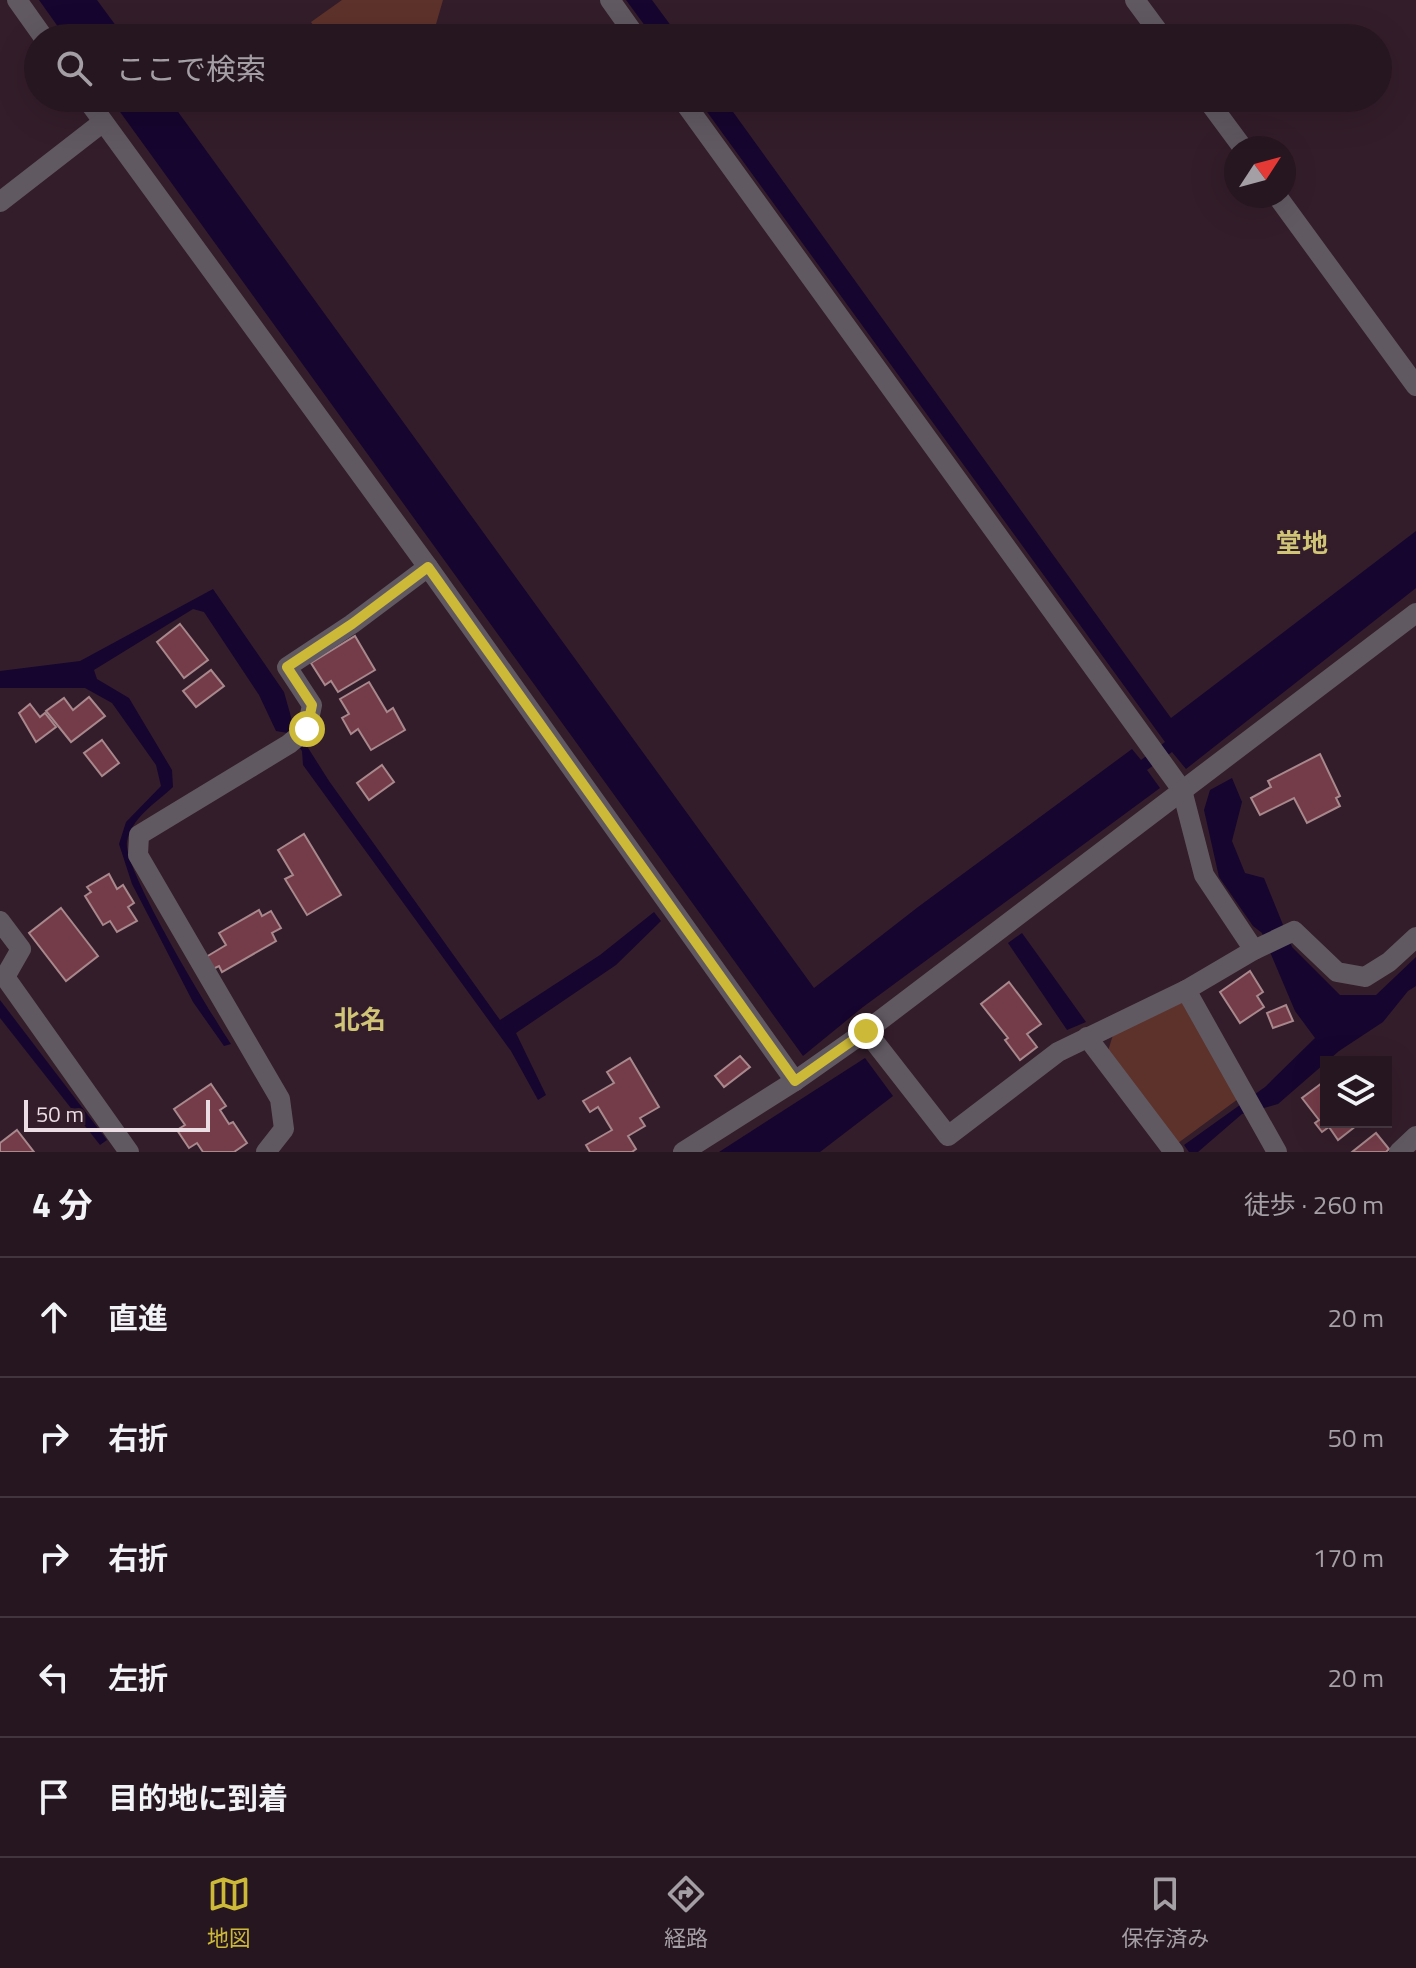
<!DOCTYPE html>
<html lang="ja">
<head>
<meta charset="utf-8">
<style>
	body { margin:0; font-family:"Titillium Web","Noto Sans JP",sans-serif; background:#2e1f29; color:#f1f3f6 }
	.controls { position:absolute; right:24px; bottom:24px; display:grid; overflow:hidden; border-radius:0px; box-shadow:0 8px 32px #0002 }
	.controls button { width:72px; height:72px; display:grid; place-items:center; padding:0; border:0; border-bottom:2px solid #42353e; background:#261620; color:#f1f3f6; font:40px sans-serif }
	.compass { position:absolute; left:1224px; top:136px; width:72px; height:72px; border-radius:50%; background:#261620; box-shadow:0 8px 32px #0002; rotate:54deg }
	.scale { position:absolute; left:24px; bottom:20px; width:186px; box-sizing:border-box; padding-left:8px; border:4px solid #ecdde5; border-top:0; font-size:22px; line-height:28px; white-space:nowrap; color:#ecdde5; -webkit-text-stroke:6px #331d2a; paint-order:stroke }
	.stop { position:absolute; width:24px; height:24px; margin:-18px; border:6px solid #ccb938; border-radius:50%; background:#fff }
	.stop.end { background:#ccb938; border-color:#fff; box-shadow:0 2px 8px #0008 }
	.list { margin:0; padding:0; list-style:none }
	h2 { display:flex; justify-content:space-between; align-items:center; height:104px; margin:0; padding:0 32px; font-size:34px }
	h2 small { font-size:26px; font-weight:400; color:#a49fa5 }
	.list li { display:grid; grid-template-columns:52px 1fr auto; gap:24px; align-items:center; box-sizing:border-box; height:120px; padding:0 32px; border-top:2px solid #42353e }
	.list b { display:block; font-size:30px; white-space:nowrap }
	.list em { font-size:26px; font-style:normal; color:#a49fa5 }
	.icon { flex:none; width:44px; height:44px; fill:none; stroke:currentColor; stroke-width:2; stroke-linecap:round; stroke-linejoin:round }
	.map { position:relative; flex:none; width:1416px; height:1152px; overflow:hidden }
	.search { position:absolute; background:#261620; box-shadow:0 8px 32px #0002; left:24px; right:24px; top:24px; height:88px; display:flex; align-items:center; gap:20px; box-sizing:border-box; padding:0 28px; border-radius:44px; color:#a49fa5; font-size:30px }
	.sheet { height:704px; background:#261620 }
	nav { display:flex; justify-content:space-around; align-items:center; box-sizing:border-box; height:112px; border-top:2px solid #42353e; background:#261620; font-size:22px; color:#a49fa5 }
	nav a { display:grid; justify-items:center; gap:4px }
	nav .on { color:#ccb938 }
	.map>svg:first-child { display:block }
	.green { fill:#5d322b }
	.water { fill:#16052f }
	.building { fill:#743c48; stroke:#a8888d; stroke-width:2 }
	.lines { fill:none; stroke-linecap:round; stroke-linejoin:round }
	.minor { stroke:#615962; stroke-width:20 }
	.route { stroke:#ccb938; stroke-width:10 }
	.labels { text-anchor:middle; stroke-width:6; stroke-linejoin:round; paint-order:stroke }
	.neighbourhood-label { font-size:26px; font-weight:bold; fill:#d0c476; stroke:#331d2a }
</style>
</head>
<body>
<div class="map">
<svg width="1416" height="1152" viewBox="0 0 1416 1152">
	<rect width="100%" height="100%" fill="#331d2a"/>
	<g class="green">
		<path d="M342 0H443L432 38H322L311 22Z"/>
		<path d="M1183 1002 1238 1099 1178 1143 1108 1051 1113 1035Z"/>
	</g>
	<g class="water">
		<path d="M39 0H97L125 38H66Z"/>
		<path d="M626 0H652L680 38H654Z"/>
		<path d="M110 98H168L814 988 918 907 1132 749 1141 760 1165 742 697 98H723L1171 718 1416 531V588L1186 769 1172 752 1147 770 1160 788 863 1007 803 1056Z"/>
		<path d="M213 589 284 692 293 724 329 781 500 1020 600 955 654 912 661 921 616 965 516 1033 546 1095 538 1100 511 1051 303 765 302 751 288 733 276 731 259 695 204 612 193 609 94 670 97 679 129 698 172 770 173 787C156 803 131 818 127 842 122 868 212 1016 231 1044L224 1046 193 1002 132 884 119 844 126 822 161 786 156 765 112 703 85 688H0V671L80 661Z"/>
		<path d="M1232 778 1242 802 1232 841 1245 873 1264 878 1292 947 1340 995H1376L1416 957V986L1408 991 1383 1022 1339 1051 1278 1104 1242 1114 1198 1152H1189L1184 1145 1265 1087 1315 1038 1295 1011 1262 933 1253 926 1219 877 1204 810 1210 790Z"/>
		<path d="M1022 933 1086 1022 1067 1030 1008 943Z"/>
		<path d="M0 1000 107 1140 100 1145 0 1018Z"/>
		<path d="M865 1058 893 1096 820 1152H719Z"/>
	</g>
	<g class="building">
		<path d="M180 624 208 660 184 678 157 642Z"/>
		<path d="M355 636 375 670 338 692 331 681 325 685 311 663Z"/>
		<path d="M211 670 224 686 196 707 183 691Z"/>
		<path d="M369 682 387 712 393 708 405 730 371 750 358 729 351 734 342 718 349 714 340 699Z"/>
		<path d="M89 697 105 716 71 742 46 711 64 698 73 710Z"/>
		<path d="M30 704 40 717 45 713 56 727 36 742 19 713Z"/>
		<path d="M102 740 119 763 102 776 84 753Z"/>
		<path d="M1320 754 1340 796 1336 798 1340 806 1307 823 1294 798 1260 815 1251 798 1271 787 1268 781Z"/>
		<path d="M382 765 394 782 369 800 357 783Z"/>
		<path d="M304 834 341 895 307 915 285 879 293 875 278 850Z"/>
		<path d="M109 874 117 889 123 885 134 903 128 907 137 921 117 932 110 921 103 925 85 896 91 892 87 887Z"/>
		<path d="M61 908 98 956 66 981 29 933Z"/>
		<path d="M259 910 262 916 271 911 281 928 272 933 276 941 222 972 219 966 213 969 206 957 226 945 219 933Z"/>
		<path d="M1250 971 1263 992 1257 996 1264 1007 1240 1023 1220 992Z"/>
		<path d="M1009 982 1041 1024 1027 1034 1037 1047 1020 1060 1005 1040 1008 1038 981 1004Z"/>
		<path d="M1286 1005 1293 1021 1273 1028 1267 1013Z"/>
		<path d="M740 1056 750 1067 724 1087 715 1076Z"/>
		<path d="M630 1058 659 1107 640 1118 645 1126 628 1136 636 1149 632 1152H590L586 1145 612 1130 598 1107 590 1112 583 1101 614 1083 607 1072Z"/>
		<path d="M1326 1080V1122H1361L1338 1140 1329 1127 1322 1132 1315 1123 1319 1120 1302 1098Z"/>
		<path d="M211 1084 226 1106 220 1110 229 1124 233 1122 247 1143 234 1152H203L197 1143 189 1148 177 1130 185 1125 174 1109Z"/>
		<path d="M17 1130 34 1152H0V1143Z"/>
		<path d="M1376 1133 1389 1149 1386 1152H1352Z"/>
	</g>
	<g class="lines">
		<g class="minor">
			<path d="M17 0 44 38"/>
			<path d="M610 0 637 38"/>
			<path d="M1135 0 1163 38"/>
			<path d="M86 98 428 567 795 1081"/>
			<path d="M681 98 1182 790 1204 875 1254 950"/>
			<path d="M1206 98 1243 148"/>
			<path d="M1277 196 1416 386"/>
			<path d="M0 202 103 122"/>
			<path d="M0 921 21 949 5 977 129 1152"/>
			<path d="M1186 990 1277 1152"/>
			<path d="M866 1031 1416 613"/>
			<path d="M1087 1037 1174 1152"/>
			<path d="M266 1152 284 1129 280 1099 138 855 139 835 289 744 307 729 312 705 287 667 352 624 428 567"/>
			<path d="M683 1152 795 1081 866 1031 948 1136 1058 1052 1186 990 1254 950 1294 931 1337 972 1365 977 1389 962 1416 937"/>
			<path d="M1399 1152 1416 1136"/>
		</g>
	</g>
	<g class="lines">
		<path class="route" d="M307 729 312 705 287 667 352 624 428 567 795 1081 866 1031"/>
	</g>
	<g class="labels">
		<g class="neighbourhood-label">
			<text x="1302" y="552">堂地</text>
			<text x="360" y="1029">北名</text>
		</g>
	</g>
</svg>
<div class="controls">
<button><svg class="icon" aria-label="layers" viewBox="0 0 24 24"><path d="M12 4l9 5-9 5-9-5zM3 14l9 5 9-5"/></svg></button>
</div>
<svg class="compass" viewBox="-18 -18 36 36"><path d="M0-13l5 13h-10z" fill="#e53935"/><path d="M0 13l5-13h-10z" fill="#a49fa5"/></svg>
<div class="scale">50 m</div>
<div class="stop" style="left:307px;top:729px"></div>
<div class="stop end" style="left:866px;top:1031px"></div>
<div class="search"><svg class="icon" aria-label="search" viewBox="0 0 24 24"><circle cx="10" cy="10" r="6"/><path d="M15 15l6 6"/></svg>ここで検索</div>
</div>
<section class="sheet">
<h2>4 分<small>徒歩 · 260 m</small></h2>
<ul class="list">
<li><svg class="icon" aria-label="ahead" viewBox="0 0 24 24"><path d="M12 20V5M6 11l6-6 6 6"/></svg><div><b>直進</b></div><em>20 m</em></li>
<li><svg class="icon" aria-label="right" viewBox="0 0 24 24"><path d="M7 20v-9h11M14 6l5 5-5 5"/></svg><div><b>右折</b></div><em>50 m</em></li>
<li><svg class="icon" aria-label="right" viewBox="0 0 24 24"><path d="M7 20v-9h11M14 6l5 5-5 5"/></svg><div><b>右折</b></div><em>170 m</em></li>
<li><svg class="icon" aria-label="left" viewBox="0 0 24 24"><path d="M17 20v-9H6M10 6l-5 5 5 5"/></svg><div><b>左折</b></div><em>20 m</em></li>
<li><svg class="icon" aria-label="arrive" viewBox="0 0 24 24"><path d="M6 21V4h12l-3 4 3 4H6"/></svg><div><b>目的地に到着</b></div></li>
</ul>
</section>
<nav>
<a class="on"><svg class="icon" aria-label="map" viewBox="0 0 24 24"><path d="M3 6l6-2 6 2 6-2v14l-6 2-6-2-6 2zM9 4v14M15 6v14"/></svg>地図</a>
<a><svg class="icon" aria-label="directions" viewBox="0 0 24 24"><path d="M12 3l9 9-9 9-9-9zM9 14v-3h6M13 9l2 2-2 2"/></svg>経路</a>
<a><svg class="icon" aria-label="saved" viewBox="0 0 24 24"><path d="M7 4h10v16l-5-4-5 4z"/></svg>保存済み</a>
</nav>
</body>
</html>
